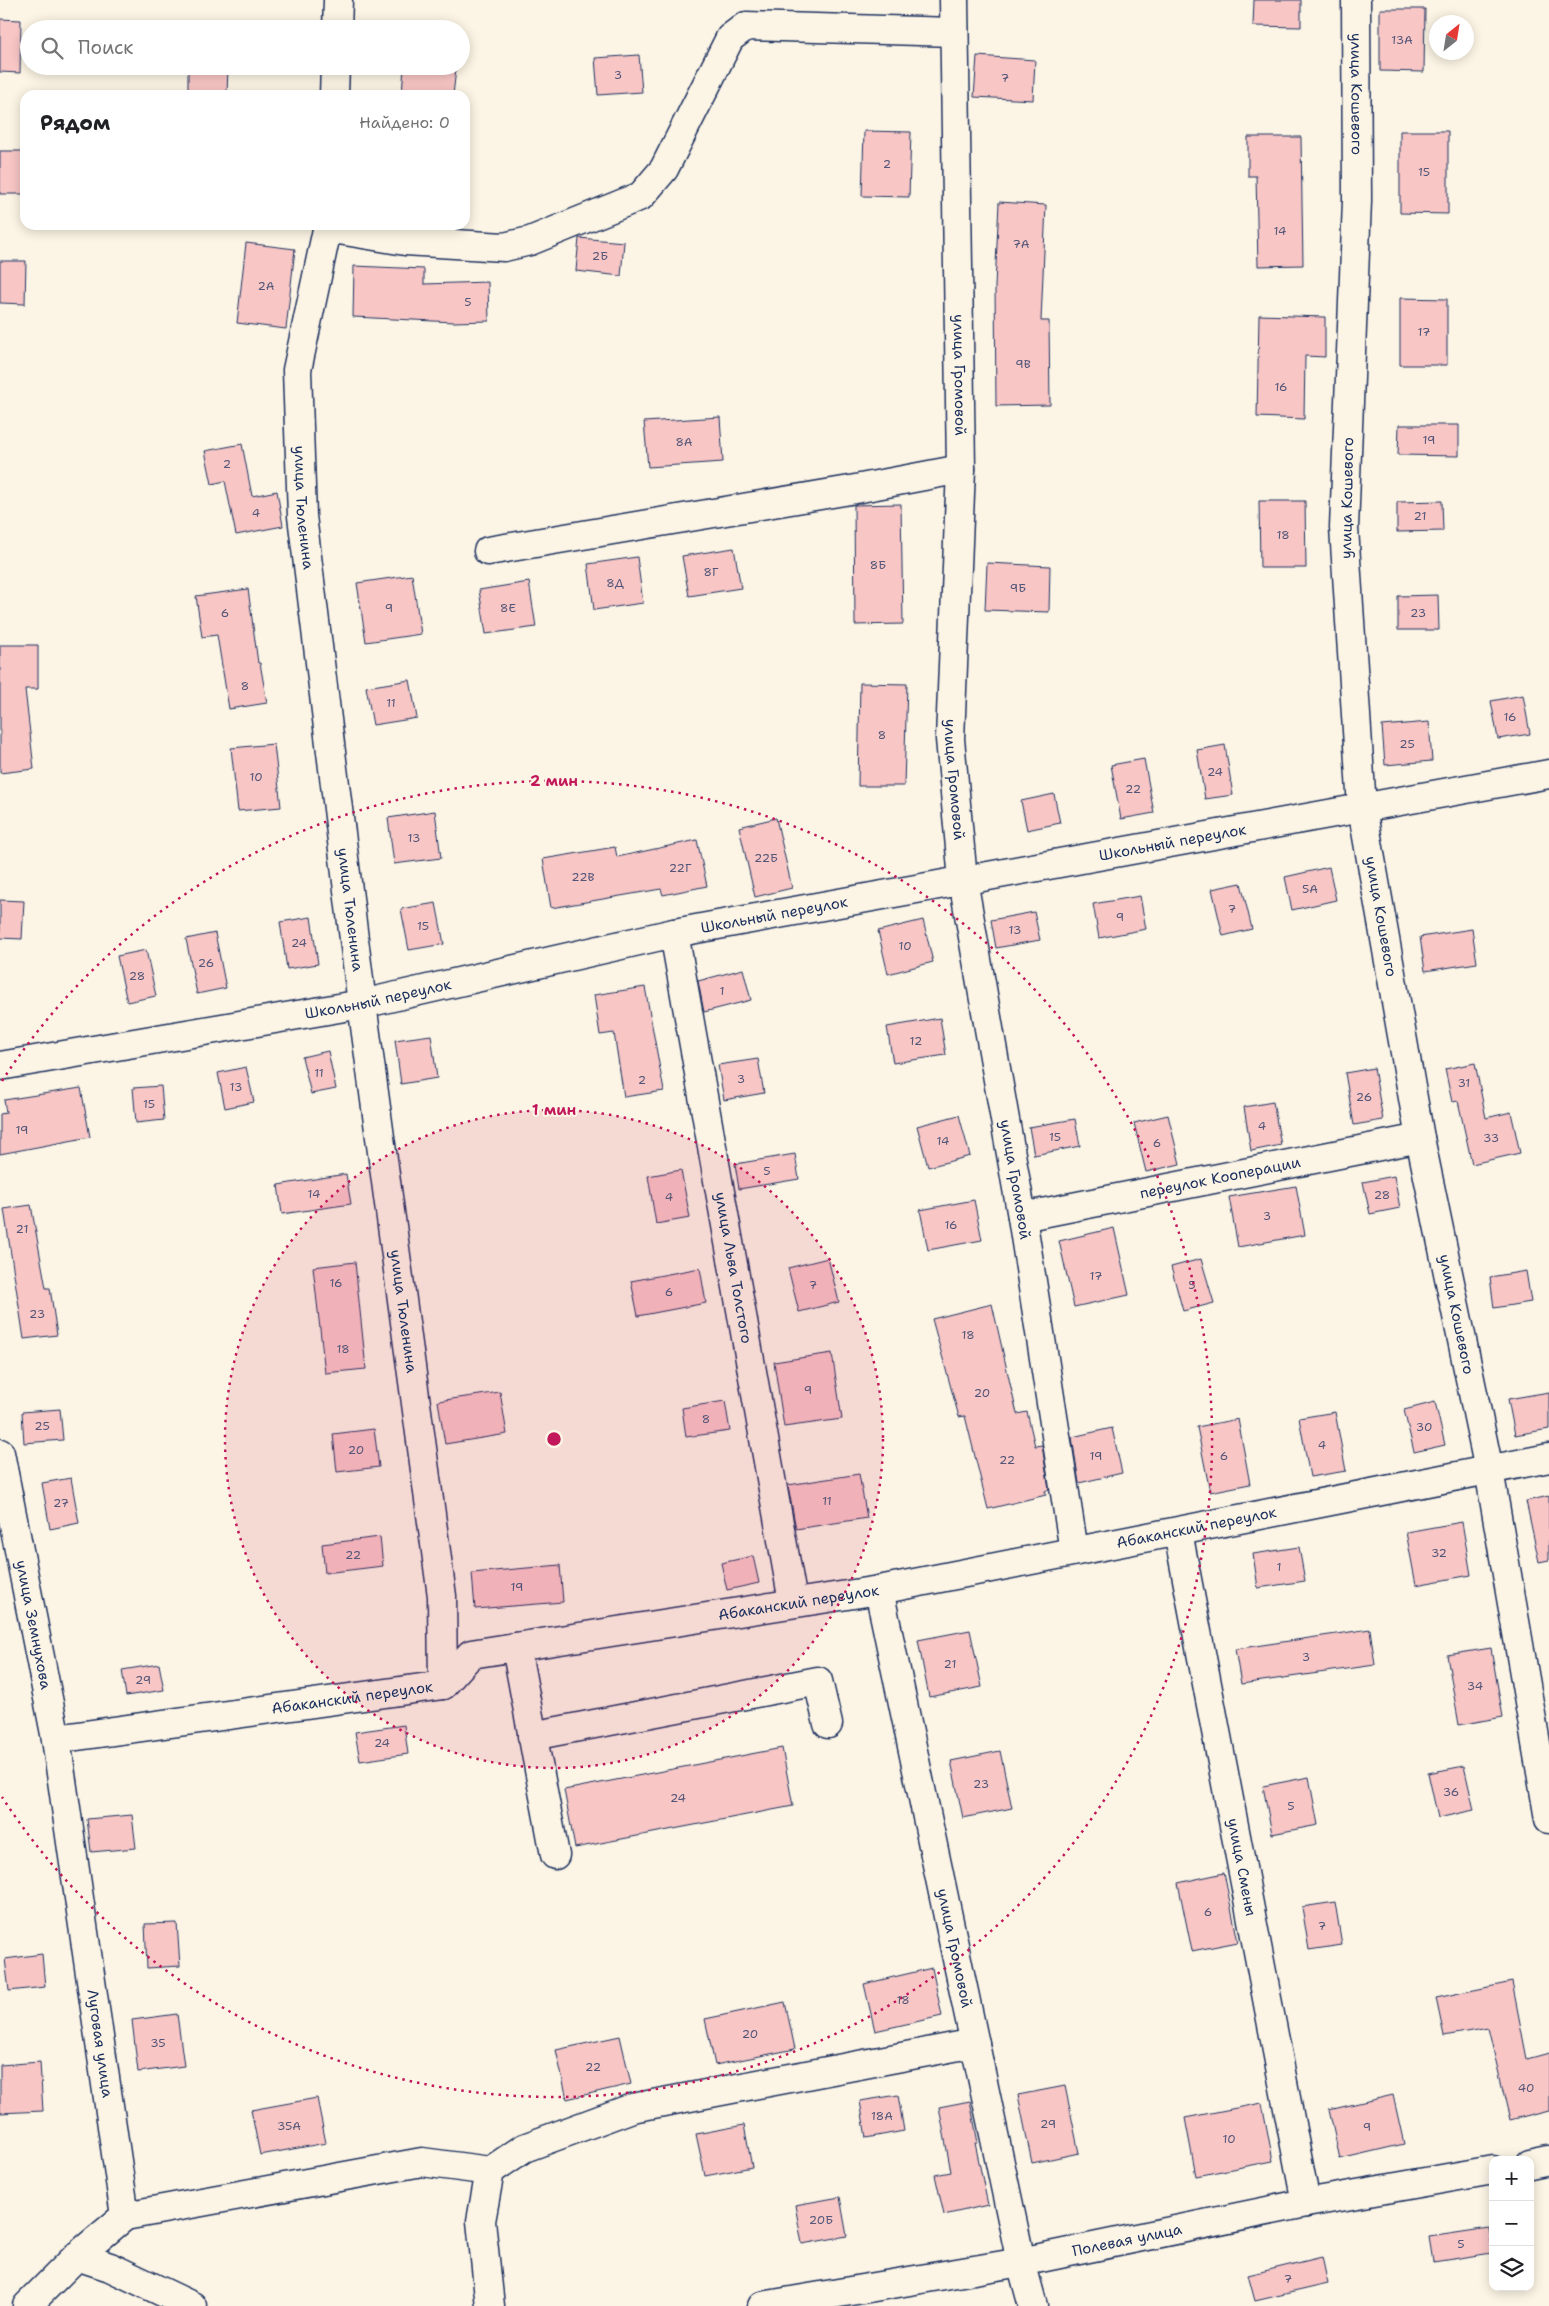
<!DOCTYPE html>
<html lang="ru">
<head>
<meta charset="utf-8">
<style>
	body { margin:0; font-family:"Shantell Sans",sans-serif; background:#f2f2f2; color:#202124 }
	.controls { position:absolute; right:15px; bottom:15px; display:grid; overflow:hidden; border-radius:10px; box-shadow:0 2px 12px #0003 }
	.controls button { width:45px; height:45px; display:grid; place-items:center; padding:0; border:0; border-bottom:1px solid #e0e0e0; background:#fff; color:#202124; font:25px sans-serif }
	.compass { position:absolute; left:1429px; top:15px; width:45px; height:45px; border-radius:50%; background:#fff; box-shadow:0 2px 12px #0003; rotate:30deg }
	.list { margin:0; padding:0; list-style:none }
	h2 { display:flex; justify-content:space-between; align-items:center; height:65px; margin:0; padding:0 20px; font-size:21px }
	h2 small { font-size:16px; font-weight:400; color:#757577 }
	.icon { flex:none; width:28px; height:28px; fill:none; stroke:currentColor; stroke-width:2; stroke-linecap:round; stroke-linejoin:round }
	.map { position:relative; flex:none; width:1549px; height:2306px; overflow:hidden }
	.search { position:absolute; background:#fff; box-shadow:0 2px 12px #0003; left:20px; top:20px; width:450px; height:55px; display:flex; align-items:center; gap:12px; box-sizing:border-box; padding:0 18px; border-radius:28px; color:#757577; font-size:19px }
	.panel { position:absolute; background:#fff; box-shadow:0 2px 12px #0003; left:20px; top:90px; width:450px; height:140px; border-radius:15px }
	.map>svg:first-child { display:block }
	.building { fill:#f7c6c5; stroke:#1b2f5e }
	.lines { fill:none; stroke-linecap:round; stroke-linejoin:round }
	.minor-casing { stroke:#1b2f5e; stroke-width:31 }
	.minor { stroke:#fcf5e5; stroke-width:28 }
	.ring { fill:none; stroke:#c2185b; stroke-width:2.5; stroke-dasharray:2.5 5 }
	.labels { text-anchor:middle; stroke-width:4; stroke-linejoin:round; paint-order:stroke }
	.number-label { font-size:12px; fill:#525578 }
	.street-label { font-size:15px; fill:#1b2f5e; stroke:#fcf5e5 }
	.centre { fill:#c2185b; stroke:#fcf5e5; stroke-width:2.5 }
	.ring-label { font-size:15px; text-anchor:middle; font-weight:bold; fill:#c2185b; stroke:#fcf5e5; stroke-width:4; stroke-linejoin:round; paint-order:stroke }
</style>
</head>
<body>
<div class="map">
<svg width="1549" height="2306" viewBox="0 0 1549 2306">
	<rect width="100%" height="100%" fill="#fcf5e5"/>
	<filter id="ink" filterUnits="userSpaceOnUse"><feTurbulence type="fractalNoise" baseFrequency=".02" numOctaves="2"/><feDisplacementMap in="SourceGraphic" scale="10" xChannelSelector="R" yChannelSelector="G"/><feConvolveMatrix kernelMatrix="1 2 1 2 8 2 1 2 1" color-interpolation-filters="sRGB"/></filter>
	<g filter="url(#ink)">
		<g class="building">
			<path d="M1254 0H1301V27L1253 26Z"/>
			<path d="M1380 9H1425L1424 72 1380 71Z"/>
			<path d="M0 19 21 20 20 73 0 72Z"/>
			<path d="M639 55 642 92 598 95 595 58Z"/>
			<path d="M977 56 1035 60 1033 100 974 97Z"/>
			<path d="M188 66H228L227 95H188Z"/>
			<path d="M404 66 456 69 453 95H402Z"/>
			<path d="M864 131 911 132 909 197 862 196Z"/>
			<path d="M1400 131H1448V214L1400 213Z"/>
			<path d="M1248 137H1301L1303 265 1258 266 1256 176H1248Z"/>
			<rect x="0" y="151" width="25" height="43"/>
			<path d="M999 202 1046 205 1041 321H1049L1050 405 996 406 995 286Z"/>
			<path d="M579 238 624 242 621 276 576 271Z"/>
			<path d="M246 243 295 249 286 329 237 323Z"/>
			<path d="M0 261H26L25 304 0 303Z"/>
			<path d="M354 266 424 269V284L488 282 489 321 454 322 353 317Z"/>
			<path d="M1400 298 1447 299V365H1400Z"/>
			<path d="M1259 315 1325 317V357L1305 356 1304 419 1257 417Z"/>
			<path d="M720 417 723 462 648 467 644 422Z"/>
			<path d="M1399 425H1459V456L1398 455Z"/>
			<path d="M242 444 252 496 277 491 283 526 236 535 225 481 212 484 205 451Z"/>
			<path d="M1259 501H1305L1306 568H1260Z"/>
			<path d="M1442 501 1443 531 1397 532V502Z"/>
			<path d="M901 504 903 624 855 625 854 505Z"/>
			<path d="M734 548 741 588 689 596 682 556Z"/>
			<path d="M637 557 643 603 594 610 588 564Z"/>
			<path d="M987 563 1050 566 1049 612 985 610Z"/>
			<path d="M412 575 421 634 366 642 357 583Z"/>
			<path d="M529 582 536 627 486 634 479 590Z"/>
			<path d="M248 589 258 663H260L267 703 229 709 217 635 202 637 196 596Z"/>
			<path d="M1438 595 1439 630H1398V596Z"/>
			<path d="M0 645H38V689H25L34 769 0 773Z"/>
			<path d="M410 680 417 718 373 725 366 687Z"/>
			<path d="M860 683 907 684 904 786H858Z"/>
			<path d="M1523 695 1530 734 1498 739 1491 701Z"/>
			<path d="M1429 722 1432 761 1385 765 1382 726Z"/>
			<path d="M274 744 281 807 238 811 231 748Z"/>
			<path d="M1225 745 1233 795 1205 799 1197 750Z"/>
			<path d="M1144 759 1154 813 1121 819 1111 765Z"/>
			<path d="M1054 794 1060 823 1027 830 1021 801Z"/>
			<path d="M435 811 441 858 394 864 388 818Z"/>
			<path d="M776 818 792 888 755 897 739 827Z"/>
			<path d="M697 840 707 886 663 895 661 889 551 908 543 859 615 847 617 857Z"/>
			<path d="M1329 867 1336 900 1292 910 1285 877Z"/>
			<path d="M1241 883 1252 929 1223 936 1212 889Z"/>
			<path d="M1140 896 1146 929 1099 938 1093 904Z"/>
			<path d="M0 900 24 901 22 939 0 938Z"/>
			<path d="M436 903 444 944 409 950 401 909Z"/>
			<path d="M1034 912 1040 940 996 948 991 920Z"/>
			<path d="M311 917 318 964 287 969 280 922Z"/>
			<path d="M923 920 933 962 888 974 878 931Z"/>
			<path d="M1472 929 1477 963 1425 971 1420 937Z"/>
			<path d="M215 933 226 988 197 994 186 939Z"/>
			<path d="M146 950 156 996 127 1002 117 956Z"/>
			<path d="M743 969 751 1000 704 1012 698 981Z"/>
			<path d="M645 987 664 1091 624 1097 614 1033 600 1035 594 995Z"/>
			<path d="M940 1018 946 1055 893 1063 887 1027Z"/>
			<path d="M431 1035 437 1078 401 1084 395 1040Z"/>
			<path d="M328 1051 336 1089 311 1094 302 1057Z"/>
			<path d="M758 1059 764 1093 724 1100 718 1065Z"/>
			<path d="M1475 1063 1486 1118 1511 1112 1520 1153 1472 1164 1458 1101 1452 1102 1445 1069Z"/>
			<path d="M246 1067 254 1102 225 1108 218 1073Z"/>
			<path d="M1374 1068 1383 1120 1354 1125 1345 1073Z"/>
			<path d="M161 1086 164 1120 136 1123 133 1088Z"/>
			<path d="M81 1088 90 1137 0 1154V1114L6 1113 4 1100Z"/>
			<path d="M1273 1102 1281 1145 1251 1151 1244 1107Z"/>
			<path d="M959 1115 970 1156 928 1167 917 1126Z"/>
			<path d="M1168 1115 1180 1164 1146 1172 1134 1123Z"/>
			<path d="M1075 1119 1080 1146 1034 1155 1029 1127Z"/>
			<path d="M795 1154 799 1179 739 1189 735 1164Z"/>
			<path d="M681 1170 690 1218 656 1224 648 1176Z"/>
			<path d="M346 1174 351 1204 282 1214 278 1185Z"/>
			<path d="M1394 1176 1400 1208 1370 1214 1363 1182Z"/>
			<path d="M1296 1186 1305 1235 1238 1247 1229 1197Z"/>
			<path d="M974 1200 982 1240 928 1250 920 1210Z"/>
			<path d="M31 1205 46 1288H50L57 1335 24 1339 4 1209Z"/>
			<path d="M1114 1228 1129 1295 1074 1307 1059 1241Z"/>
			<path d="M828 1258 839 1302 799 1312 788 1268Z"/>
			<path d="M1201 1259 1214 1303 1183 1311 1171 1267Z"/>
			<path d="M355 1262 366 1369 325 1373 313 1267Z"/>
			<path d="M700 1268 706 1303 638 1316 631 1281Z"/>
			<path d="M1526 1271 1531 1302 1494 1308 1490 1277Z"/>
			<path d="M992 1304 1017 1414 1027 1412 1035 1446 1042 1445 1049 1490 1045 1491 1046 1495 988 1509 965 1416 959 1417 932 1319Z"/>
			<path d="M832 1353 842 1419 784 1427 774 1362Z"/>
			<path d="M500 1392 507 1434 445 1444 438 1401Z"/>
			<path d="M1549 1392V1429L1515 1435 1508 1399Z"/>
			<path d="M725 1401 730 1431 686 1437 682 1408Z"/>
			<path d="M1435 1402 1445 1445 1414 1452 1404 1410Z"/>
			<path d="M60 1409 63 1440 24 1443 22 1412Z"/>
			<path d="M1335 1412 1346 1471 1310 1477 1299 1418Z"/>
			<path d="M1238 1419 1250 1484 1210 1492 1197 1427Z"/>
			<path d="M1112 1428 1122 1473 1079 1483 1072 1437Z"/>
			<path d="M374 1429 379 1467 337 1472 333 1434Z"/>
			<path d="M859 1474 867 1518 796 1529 788 1485Z"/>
			<path d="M71 1478 79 1523 50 1529 42 1483Z"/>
			<path d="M1549 1496V1560L1539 1562 1526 1501Z"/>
			<path d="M1462 1522 1471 1575 1416 1585 1406 1532Z"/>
			<path d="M380 1537 383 1566 325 1573 322 1544Z"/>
			<path d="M1299 1547 1305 1581 1258 1588 1253 1554Z"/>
			<path d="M753 1556 759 1583 727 1590 721 1563Z"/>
			<path d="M560 1565 563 1602 475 1609 472 1573Z"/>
			<path d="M1370 1629 1375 1665 1241 1684 1235 1649Z"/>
			<path d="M970 1630 982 1687 929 1697 918 1640Z"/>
			<path d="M1491 1648 1503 1717 1459 1725 1447 1655Z"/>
			<path d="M159 1664 164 1690 126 1696 122 1670Z"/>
			<path d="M404 1725 408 1754 360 1761 355 1732Z"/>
			<path d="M782 1748 793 1806 575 1848 564 1790Z"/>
			<path d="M1000 1751 1012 1808 963 1818 951 1761Z"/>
			<path d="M1464 1766 1474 1810 1438 1818 1428 1773Z"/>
			<path d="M1309 1777 1318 1825 1272 1834 1263 1786Z"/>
			<path d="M132 1815 136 1848 91 1852 87 1819Z"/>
			<path d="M1224 1873 1238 1942 1192 1951 1178 1883Z"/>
			<path d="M1335 1902 1342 1945 1309 1950 1302 1907Z"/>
			<path d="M177 1923 180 1966 147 1968 145 1924Z"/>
			<path d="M42 1954 45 1987 9 1991 5 1959Z"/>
			<path d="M932 1968 942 2016 875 2031 864 1984Z"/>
			<path d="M1512 1982 1527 2059 1549 2053V2110L1510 2120 1488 2028 1444 2036 1436 1998Z"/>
			<path d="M785 2002 795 2049 715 2065 705 2019Z"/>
			<path d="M177 2014 184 2066 138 2072 132 2020Z"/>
			<path d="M620 2036 631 2084 567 2099 556 2050Z"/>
			<path d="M40 2062 43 2111 0 2113V2065Z"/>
			<path d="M1065 2086 1079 2153 1032 2163 1018 2095Z"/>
			<path d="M898 2095 904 2131 866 2138 860 2101Z"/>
			<path d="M1393 2095 1404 2144 1340 2159 1329 2110Z"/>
			<path d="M317 2098 326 2143 260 2155 251 2110Z"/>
			<path d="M970 2101 978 2143H975L988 2205 944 2215 935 2175 951 2172 939 2107Z"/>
			<path d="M1262 2103 1273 2161 1196 2176 1185 2118Z"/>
			<path d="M744 2125 752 2167 705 2176 696 2134Z"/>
			<path d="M840 2197 847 2236 802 2244 795 2205Z"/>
			<path d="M1489 2228 1493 2253 1433 2262 1429 2237Z"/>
			<path d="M1322 2257 1328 2284 1255 2301 1248 2275Z"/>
		</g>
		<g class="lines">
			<g class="minor-casing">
				<g id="minor">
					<path id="s1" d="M954 0 961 469 950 739 963 880 1022 1217 1074 1551"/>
					<path id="s2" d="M1356 0 1357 201 1344 528 1362 808 1420 1138 1489 1470 1549 1819"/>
					<path d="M337 29 338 0"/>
					<path d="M334 95 335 66"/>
					<path id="s3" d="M328 225 297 370 302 516 362 1004 442 1596 443 1685"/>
					<path d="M327 228 405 241 504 247 530 241 641 196 664 169 730 38 746 26 954 32"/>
					<path d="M488 551 850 490 961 469"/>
					<path id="s4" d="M674 933 793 1602"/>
					<path id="s5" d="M0 1066 362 1004 674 933 1549 774"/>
					<path id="s6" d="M1022 1217 1420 1138"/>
					<path id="s7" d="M0 1453 56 1739 125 2216 77 2256 27 2306"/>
					<path id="s8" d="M1178 1532 1306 2203"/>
					<path id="s9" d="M879 1590 1021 2262 1033 2306"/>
					<path d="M516 1647 555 1855"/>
					<path d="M532 1736 818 1681 828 1724"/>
					<path id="s10" d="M56 1739 443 1685 471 1654 879 1590 1549 1458"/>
					<path d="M1530 2164 1549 2160"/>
					<path d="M125 2216 422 2162 490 2171"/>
					<path d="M77 2256 110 2267 192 2306"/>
					<path d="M490 2306 481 2221 490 2171 524 2148 632 2108 975 2043"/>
					<path id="s11" d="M762 2306 1021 2262 1306 2203 1493 2170"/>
				</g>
			</g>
			<use href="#minor" class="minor"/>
		</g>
	</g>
	<circle cx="554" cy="1439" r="329" fill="#c2185b" fill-opacity=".12"/>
	<g class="ring">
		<circle cx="554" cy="1439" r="329"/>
		<path d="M2 1081A658 658 0 1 1 2 1797"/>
	</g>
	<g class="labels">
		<g class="number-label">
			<text x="1402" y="44">13А</text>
			<text x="618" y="79">3</text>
			<text x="1005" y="82">7</text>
			<text x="887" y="168">2</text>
			<text x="1424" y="176">15</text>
			<text x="1280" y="235">14</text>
			<text x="1021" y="248">7А</text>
			<text x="600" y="260">2Б</text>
			<text x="266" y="290">2А</text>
			<text x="468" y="306">5</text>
			<text x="1424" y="336">17</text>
			<text x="1023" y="368">9В</text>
			<text x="1281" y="391">16</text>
			<text x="1429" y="444">19</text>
			<text x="684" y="446">8А</text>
			<text x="227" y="468">2</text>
			<text x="256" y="517">4</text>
			<text x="1420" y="520">21</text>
			<text x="1283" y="539">18</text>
			<text x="878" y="569">8Б</text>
			<text x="711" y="576">8Г</text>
			<text x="615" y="587">8Д</text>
			<text x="1018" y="592">9Б</text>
			<text x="389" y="612">9</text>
			<text x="508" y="612">8Е</text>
			<text x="225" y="617">6</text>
			<text x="1418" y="617">23</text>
			<text x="245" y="690">8</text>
			<text x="391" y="707">11</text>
			<text x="1510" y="721">16</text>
			<text x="882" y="739">8</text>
			<text x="1407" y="748">25</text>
			<text x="1215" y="776">24</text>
			<text x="256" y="781">10</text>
			<text x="1133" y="793">22</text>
			<text x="414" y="842">13</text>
			<text x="766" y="862">22Б</text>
			<text x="680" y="872">22Г</text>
			<text x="583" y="881">22В</text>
			<text x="1310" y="893">5А</text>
			<text x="1232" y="913">7</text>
			<text x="1120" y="921">9</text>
			<text x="423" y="930">15</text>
			<text x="1015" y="934">13</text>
			<text x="299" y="947">24</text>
			<text x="905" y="950">10</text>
			<text x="206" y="967">26</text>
			<text x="137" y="980">28</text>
			<text x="722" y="995">1</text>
			<text x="916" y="1045">12</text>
			<text x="319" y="1077">11</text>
			<text x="741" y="1083">3</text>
			<text x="642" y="1084">2</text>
			<text x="1464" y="1087">31</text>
			<text x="236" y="1091">13</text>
			<text x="1364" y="1101">26</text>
			<text x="149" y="1108">15</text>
			<text x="1262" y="1130">4</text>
			<text x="22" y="1134">19</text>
			<text x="1055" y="1141">15</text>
			<text x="1491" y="1142">33</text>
			<text x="943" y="1145">14</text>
			<text x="1157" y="1147">6</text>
			<text x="767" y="1175">5</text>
			<text x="314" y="1198">14</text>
			<text x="1382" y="1199">28</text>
			<text x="669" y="1201">4</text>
			<text x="1267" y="1220">3</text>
			<text x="951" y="1229">16</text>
			<text x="22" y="1233">21</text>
			<text x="1096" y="1280">17</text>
			<text x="336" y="1287">16</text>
			<text x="813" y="1289">7</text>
			<text x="1192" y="1289">5</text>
			<text x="669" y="1296">6</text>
			<text x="37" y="1318">23</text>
			<text x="968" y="1339">18</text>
			<text x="343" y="1353">18</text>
			<text x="808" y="1394">9</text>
			<text x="982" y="1397">20</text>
			<text x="706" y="1423">8</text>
			<text x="42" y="1430">25</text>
			<text x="1424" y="1431">30</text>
			<text x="1322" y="1449">4</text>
			<text x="356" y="1454">20</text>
			<text x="1096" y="1460">19</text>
			<text x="1224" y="1460">6</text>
			<text x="1007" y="1464">22</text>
			<text x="827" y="1505">11</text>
			<text x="61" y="1507">27</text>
			<text x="1439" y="1557">32</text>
			<text x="353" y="1559">22</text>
			<text x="1279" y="1571">1</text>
			<text x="517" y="1591">19</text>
			<text x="1306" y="1661">3</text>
			<text x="950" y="1668">21</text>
			<text x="143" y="1684">29</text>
			<text x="1475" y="1690">34</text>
			<text x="382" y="1747">24</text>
			<text x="981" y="1788">23</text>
			<text x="1451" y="1796">36</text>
			<text x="678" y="1802">24</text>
			<text x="1291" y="1810">5</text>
			<text x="1208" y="1916">6</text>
			<text x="1322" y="1930">7</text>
			<text x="903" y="2004">18</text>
			<text x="750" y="2038">20</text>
			<text x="158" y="2047">35</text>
			<text x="593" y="2071">22</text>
			<text x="1526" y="2092">40</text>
			<text x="882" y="2120">18А</text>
			<text x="1048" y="2128">29</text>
			<text x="289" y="2130">35А</text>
			<text x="1367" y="2131">9</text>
			<text x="1229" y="2143">10</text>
			<text x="821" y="2224">20Б</text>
			<text x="1461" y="2248">5</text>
			<text x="1288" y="2283">7</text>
		</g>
		<g class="street-label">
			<text dy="5" stroke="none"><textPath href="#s2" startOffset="94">улица Кошевого</textPath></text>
			<text dy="5" stroke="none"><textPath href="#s1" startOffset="375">улица Громовой</textPath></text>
			<text transform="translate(1347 498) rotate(-89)" y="5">улица Кошевого</text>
			<text dy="5" stroke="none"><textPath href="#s3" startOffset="286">улица Тюленина</textPath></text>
			<text dy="5" stroke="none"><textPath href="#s1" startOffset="780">улица Громовой</textPath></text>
			<text dy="5" stroke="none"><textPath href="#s5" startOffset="1194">Школьный переулок</textPath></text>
			<text dy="5" stroke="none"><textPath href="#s3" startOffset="691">улица Тюленина</textPath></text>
			<text dy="5" stroke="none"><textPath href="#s5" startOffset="789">Школьный переулок</textPath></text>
			<text dy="5" stroke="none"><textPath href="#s2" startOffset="919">улица Кошевого</textPath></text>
			<text dy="5" stroke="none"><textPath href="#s5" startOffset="384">Школьный переулок</textPath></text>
			<text dy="5" stroke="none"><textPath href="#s6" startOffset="202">переулок Кооперации</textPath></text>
			<text dy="5" stroke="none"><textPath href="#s1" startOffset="1185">улица Громовой</textPath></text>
			<text dy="5" stroke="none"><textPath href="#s4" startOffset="340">улица Льва Толстого</textPath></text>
			<text dy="5" stroke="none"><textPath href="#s3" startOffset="1096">улица Тюленина</textPath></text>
			<text dy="5" stroke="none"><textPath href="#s2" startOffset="1324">улица Кошевого</textPath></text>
			<text dy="5" stroke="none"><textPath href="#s10" startOffset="1169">Абаканский переулок</textPath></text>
			<text dy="5" stroke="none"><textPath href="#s10" startOffset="764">Абаканский переулок</textPath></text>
			<text dy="5" stroke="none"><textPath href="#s7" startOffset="175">улица Земнухова</textPath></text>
			<text dy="5" stroke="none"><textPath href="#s10" startOffset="299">Абаканский переулок</textPath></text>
			<text dy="5" stroke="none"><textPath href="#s8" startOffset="341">улица Смены</textPath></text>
			<text dy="5" stroke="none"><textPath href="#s9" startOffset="366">улица Громовой</textPath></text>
			<text dy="5" stroke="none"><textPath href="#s7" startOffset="599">Луговая улица</textPath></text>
			<text dy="5" stroke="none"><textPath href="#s11" startOffset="371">Полевая улица</textPath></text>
		</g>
	</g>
	<circle cx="554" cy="1439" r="8" class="centre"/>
	<g class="ring-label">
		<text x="554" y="786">2 мин</text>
		<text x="554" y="1115">1 мин</text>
	</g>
</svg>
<div class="controls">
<button>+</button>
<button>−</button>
<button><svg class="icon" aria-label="layers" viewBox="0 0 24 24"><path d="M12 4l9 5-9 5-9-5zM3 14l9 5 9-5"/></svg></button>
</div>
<svg class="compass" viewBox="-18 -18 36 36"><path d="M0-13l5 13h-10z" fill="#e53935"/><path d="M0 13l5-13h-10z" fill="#757577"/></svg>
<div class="search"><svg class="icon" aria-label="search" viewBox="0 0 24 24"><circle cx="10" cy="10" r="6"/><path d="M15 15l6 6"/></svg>Поиск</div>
<section class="panel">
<h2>Рядом<small>Найдено: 0</small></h2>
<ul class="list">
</ul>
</section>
</div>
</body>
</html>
